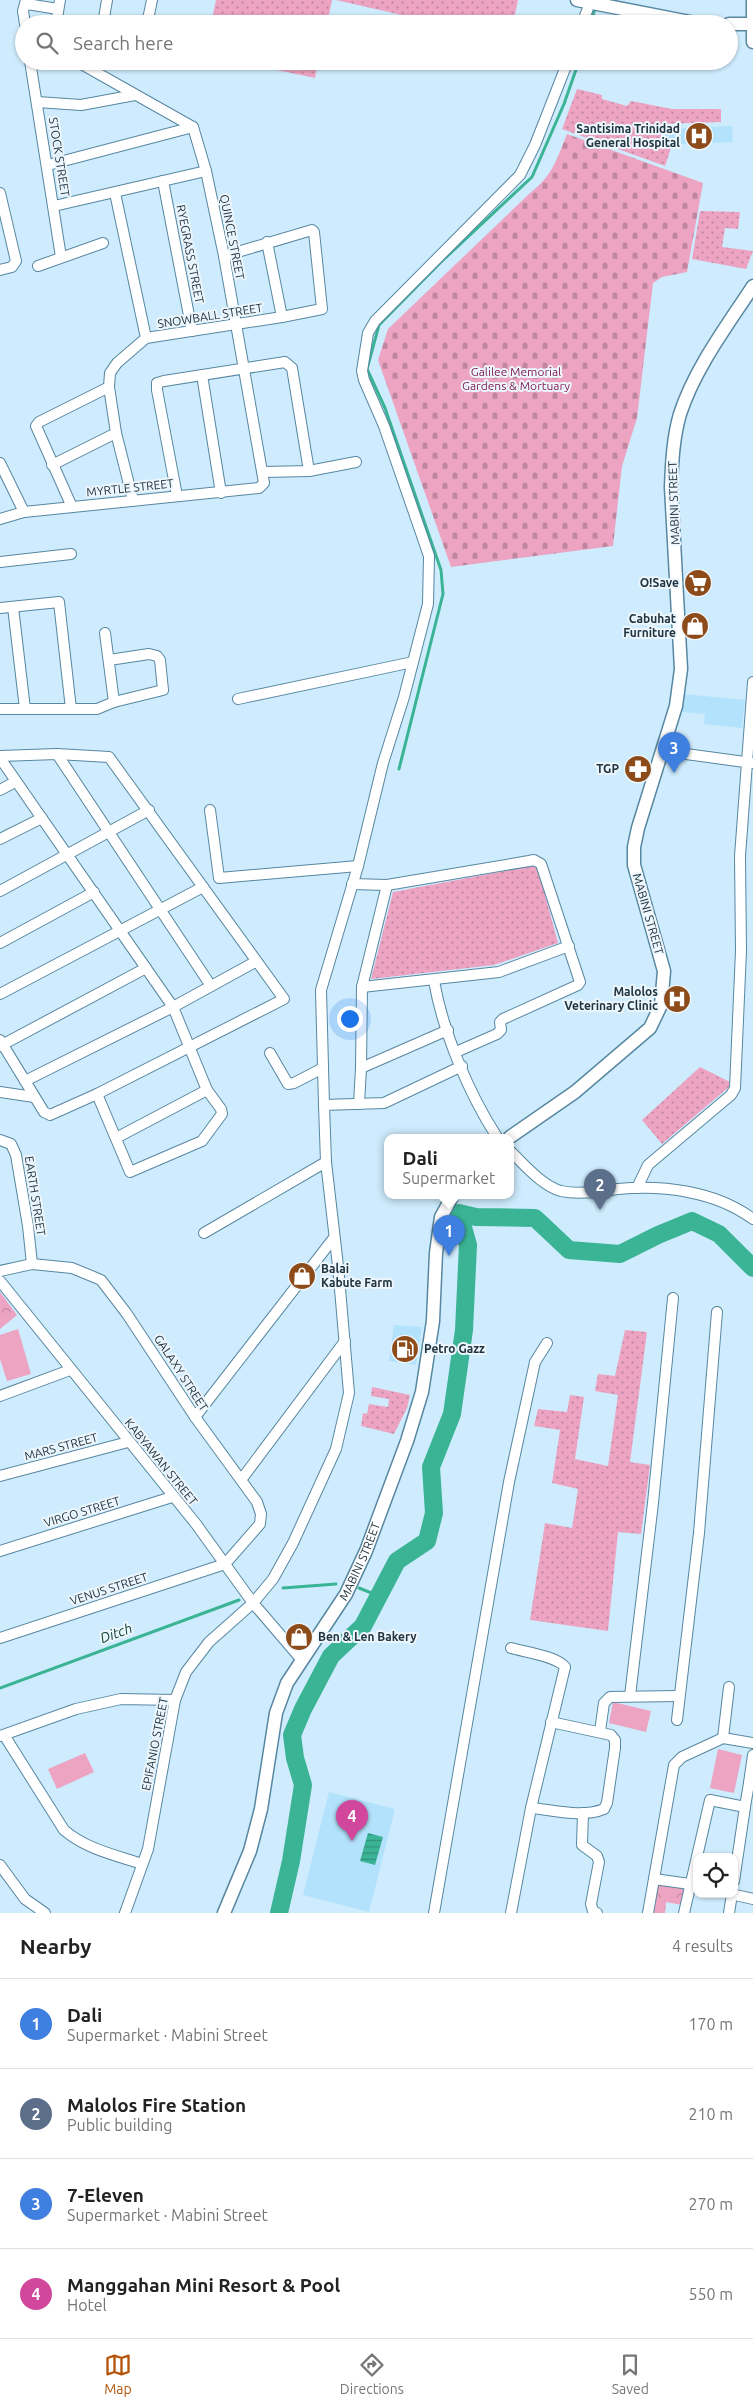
<!DOCTYPE html>
<html lang="en">
<head>
<meta charset="utf-8">
<style>
	body { margin:0; font-family:Ubuntu,sans-serif; background:#f2f2f2; color:#222 }
	.controls { position:absolute; right:15px; bottom:15px; display:grid; overflow:hidden; border-radius:10px; box-shadow:0 1px 4px #0004 }
	.controls button { width:45px; height:45px; display:grid; place-items:center; padding:0; border:0; border-bottom:1px solid #e0e0e0; background:#fff; color:#222; font:25px sans-serif }
	.you { position:absolute; left:349px; top:1018px; width:18px; height:18px; margin:-12px; border:4px solid #fff; border-radius:50%; background:#1a73e8; box-shadow:0 0 0 8px #1a73e833 }
	.badge { display:grid; place-items:center; width:32px; height:32px; border-radius:50%; background:#b45309; color:#fff; font-size:16px; font-weight:700 }
	.pin { position:absolute; translate:-50% -41px; filter:drop-shadow(0 1px 2px #0008) }
	.pin::after { content:''; position:absolute; top:26px; width:18px; height:15px; background:inherit; clip-path:polygon(0 0,100% 0,50% 100%) }
	.popup { position:absolute; left:384px; top:1134px; width:130px; height:65px; box-sizing:border-box; display:grid; place-content:center; border-radius:10px; background:#fff; filter:drop-shadow(0 1px 4px #0005); font-size:16px; white-space:nowrap; color:#767676 }
	.popup b { font-size:19px; color:#222 }
	.popup::after { content:''; position:absolute; left:50%; top:100%; margin-left:-10px; border:10px solid transparent; border-top-color:#fff }
	.list { margin:0; padding:0; list-style:none }
	h2 { display:flex; justify-content:space-between; align-items:center; height:65px; margin:0; padding:0 20px; font-size:21px }
	h2 small { font-size:16px; font-weight:400; color:#767676 }
	.list li { display:grid; grid-template-columns:32px 1fr auto; gap:15px; align-items:center; box-sizing:border-box; height:90px; padding:0 20px; border-top:1px solid #e0e0e0 }
	.list b { display:block; font-size:19px; white-space:nowrap }
	.list p { margin:0; font-size:16px; white-space:nowrap; color:#767676 }
	.list em { font-size:16px; font-style:normal; color:#767676 }
	.icon { flex:none; width:28px; height:28px; fill:none; stroke:currentColor; stroke-width:2; stroke-linecap:round; stroke-linejoin:round }
	.map { position:relative; flex:none; width:753px; height:1913px; overflow:hidden }
	.search { position:absolute; background:#fff; box-shadow:0 1px 4px #0004; left:15px; right:15px; top:15px; height:55px; display:flex; align-items:center; gap:12px; box-sizing:border-box; padding:0 18px; border-radius:28px; color:#767676; font-size:19px }
	.sheet { height:425px; background:#fff }
	nav { display:flex; justify-content:space-around; align-items:center; box-sizing:border-box; height:70px; border-top:1px solid #e0e0e0; background:#fff; font-size:14px; color:#767676 }
	nav a { display:grid; justify-items:center; gap:2px }
	nav .on { color:#b45309 }
	.map>svg:first-child { display:block }
	.built { fill:#b3e2fc }
	.grass { fill:url(#grass-dots) }
	.cemetery { fill:url(#cemetery-stones) }
	.park { fill:url(#park-crowns) }
	.garden { fill:#eca4c2 }
	.water { fill:url(#water-rules) }
	.lines { fill:none; stroke-linecap:round; stroke-linejoin:round }
	.stream { stroke:#3bb395; stroke-width:3 }
	.river { stroke:#3bb395; stroke-width:18 }
	.minor-casing { stroke:#5787a1; stroke-width:12 }
	.major-casing { stroke:#5787a1; stroke-width:15 }
	.minor { stroke:#fff; stroke-width:10 }
	.major { stroke:#fff; stroke-width:12 }
	.labels { text-anchor:middle; stroke-width:4; stroke-linejoin:round; paint-order:stroke }
	.poi-label { font-size:12px; font-weight:bold; fill:#213540; stroke:#ecf6fc; text-anchor:end }
	.street-label { font-size:12px; fill:#213540; stroke:#ecf6fc }
	.park-label { font-size:12px; fill:#7e184f; stroke:#ecf6fc }
	.water-label { font-size:14px; font-style:italic; fill:#124538; stroke:#ecf6fc }
</style>
</head>
<body>
<div class="map">
<svg width="753" height="1913" viewBox="0 0 753 1913">
	<defs>
		<pattern id="grass-dots" width="8" height="8" patternUnits="userSpaceOnUse" patternTransform="scale(1.25)"><rect width="8" height="8" fill="#eca4c2"/><path d="M2 2h.1M6 6h.1" fill="none" stroke="#bf869f" stroke-width="1.8" stroke-linecap="round"/></pattern>
		<pattern id="cemetery-stones" width="16" height="16" patternUnits="userSpaceOnUse" patternTransform="scale(1.25)"><rect width="16" height="16" fill="#eca4c2"/><path d="M2 7V4a2 2 0 0 1 4 0v3zM10 15v-3a2 2 0 0 1 4 0v3z" fill="#bf869f"/></pattern>
		<pattern id="park-crowns" width="20" height="18" patternUnits="userSpaceOnUse" patternTransform="scale(1.25)"><rect width="20" height="18" fill="#eca4c2"/><path d="M2 6a3 3 0 1 1 6 0M12 15a3 3 0 1 1 6 0" fill="none" stroke="#bf869f"/></pattern>
		<pattern id="water-rules" width="6" height="5" patternUnits="userSpaceOnUse" patternTransform="scale(1.25)"><rect width="6" height="5" fill="#3bb395"/><path d="M0 2.5h6" fill="none" stroke="#31927b"/></pattern>
	</defs>
	<rect width="100%" height="100%" fill="#ceecfd"/>
	<g class="built">
		<path d="M732 126 733 142 666 145 665 129Z"/>
		<path d="M684 694 745 700 742 728 704 724 705 714 682 712Z"/>
		<path d="M394 1325 422 1327 416 1365 389 1361Z"/>
		<path d="M329 1792 395 1809 369 1912 303 1895Z"/>
	</g>
	<g class="grass">
		<path d="M216 0H332L327 24H211Z"/>
		<path d="M336 0H518L513 24H441Z"/>
		<path d="M233 61H318L315 78Z"/>
		<path d="M577 89 602 95V99L627 106 631 101 672 109H721V122L661 124V148H671L665 166 562 129Z"/>
		<path d="M700 211 740 212 738 229 725 228 722 247 753 251 746 269 692 259Z"/>
		<path d="M537 865 558 943 494 965 371 979 393 892Z"/>
		<path d="M700 1067 730 1082 729 1087 662 1144 642 1120Z"/>
		<path d="M625 1330 647 1332 630 1462 650 1465 641 1534 618 1532 608 1631 530 1620 545 1523 572 1528 578 1489 552 1483 560 1430 534 1426 538 1409 567 1412 570 1395 584 1397 575 1459 608 1466 618 1395 595 1391 598 1374 615 1376Z"/>
		<path d="M372 1387 410 1395 407 1408 394 1434 361 1426 363 1413 367 1414 369 1404 388 1407 389 1399 371 1396Z"/>
	</g>
	<path class="cemetery" d="M567 134 703 183 687 272 662 277 653 283 637 418 622 466 613 546 451 567 378 360 388 329 529 194C553 175 556 161 567 134Z"/>
	<g class="park">
		<path d="M0 1292 17 1315 0 1329Z"/>
		<path d="M655 1884 685 1889 682 1905 666 1902 665 1913H651Z"/>
	</g>
	<g class="garden">
		<path d="M18 1329 31 1374 7 1381 0 1359V1335Z"/>
		<path d="M613 1702 651 1711 646 1732 609 1723Z"/>
		<path d="M718 1749 742 1755 734 1793 710 1788Z"/>
		<path d="M85 1753 94 1772 57 1789 48 1769Z"/>
	</g>
	<path class="water" d="M368 1833 383 1837 375 1865 360 1861Z"/>
	<g class="lines">
		<g class="stream">
			<path d="M591 24 595 8"/>
			<path d="M399 769 443 594 441 570 385 408 367 369 379 325 441 262 532 177 564 104 579 61"/>
			<path d="M283 1588 336 1584"/>
			<path d="M359 1588 379 1596"/>
			<path d="M0 1688 239 1600"/>
		</g>
		<path class="river" d="M279 1913 291 1861 303 1785 295 1758 292 1735 303 1709 331 1656 363 1626 397 1561 427 1541 434 1513 431 1467 452 1414 464 1330 468 1245 459 1213 476 1217 535 1218 569 1250 620 1254 658 1235 692 1221 719 1234 753 1268"/>
		<g class="minor-casing">
			<g id="minor">
				<path d="M27 4 58 9"/>
				<path d="M25 24 23 11 26 0"/>
				<path d="M56 24 60 0"/>
				<path d="M103 24 107 0"/>
				<path d="M147 24 152 0"/>
				<path d="M582 24 591 0"/>
				<path d="M30 61 61 257"/>
				<path d="M37 102 81 105 135 95"/>
				<path d="M48 165 193 127"/>
				<path d="M163 181 192 331"/>
				<path d="M0 193 16 261 12 267 0 270"/>
				<path d="M115 193 146 338"/>
				<path d="M54 206 206 171"/>
				<path d="M267 242 282 317"/>
				<path d="M38 266 103 243"/>
				<path d="M202 375 221 493"/>
				<path d="M0 463 24 512"/>
				<path d="M52 465 116 433"/>
				<path d="M263 472 309 471 356 462"/>
				<path d="M177 496 157 390V383L164 381 285 362 292 368 309 471"/>
				<path d="M133 500 116 433 109 387 110 373 117 363 146 338 282 317 322 309 314 232 312 230 224 256"/>
				<path d="M72 507 36 426 39 422 109 387"/>
				<path d="M0 519 24 512 259 488 264 483 224 256 206 171 193 127 76 61"/>
				<path d="M0 562 71 554"/>
				<path d="M13 607 25 709"/>
				<path d="M0 608 59 602 71 709"/>
				<path d="M105 633 114 702"/>
				<path d="M238 699 413 662"/>
				<path d="M0 709H97L114 702 163 690 160 660 157 656 149 654 109 660"/>
				<path d="M664 751 752 763"/>
				<path d="M57 754 211 986"/>
				<path d="M0 756 57 754 109 757 284 999 97 1094 50 1115 44 1112 0 1040"/>
				<path d="M0 758 173 1007 207 1090 221 1109 222 1114 202 1141 130 1172 97 1094"/>
				<path d="M0 790 15 782"/>
				<path d="M210 810 219 878 358 866"/>
				<path d="M0 839 42 818"/>
				<path d="M352 884 387 885"/>
				<path d="M0 891 149 810"/>
				<path d="M0 943 94 892"/>
				<path d="M434 981C443 1032 469 1094 497 1137"/>
				<path d="M362 987 499 972 569 946"/>
				<path d="M0 994 203 887"/>
				<path d="M448 1030 361 1068 362 987 387 885 529 861 534 860 541 864 580 982 578 985 503 1019 500 1022 501 1030 497 1034 456 1052"/>
				<path d="M0 1046 146 968"/>
				<path d="M270 1053 288 1084 294 1083 323 1068"/>
				<path d="M25 1081 173 1007 255 962"/>
				<path d="M0 1092 34 1097"/>
				<path d="M359 1104 361 1068"/>
				<path d="M324 1105 321 990 358 866 383 763 404 697 428 604 429 556 384 426 364 380 362 371 368 333 375 321 520 175 535 145 568 61"/>
				<path d="M116 1138 207 1090"/>
				<path d="M0 1140 11 1144 16 1155 28 1226 32 1264"/>
				<path d="M510 1151C524 1164 542 1186 561 1191 579 1195 600 1191 618 1189 664 1185 715 1191 753 1219"/>
				<path d="M637 1188 648 1165 731 1095 735 1088 741 951 740 856 753 682"/>
				<path d="M204 1233 326 1162 324 1105 384 1103 462 1066"/>
				<path d="M0 1271 32 1264 72 1268 101 1280 127 1314 195 1417 257 1502 261 1514 260 1524 225 1564 0 1638"/>
				<path d="M0 1281 196 1524 253 1603 301 1659"/>
				<path d="M0 1396 70 1370"/>
				<path d="M195 1417 333 1239"/>
				<path d="M0 1476 128 1442"/>
				<path d="M241 1480 345 1341"/>
				<path d="M0 1551 172 1497"/>
				<path d="M630 1696 653 1503 673 1298"/>
				<path d="M677 1720 699 1533 717 1312"/>
				<path d="M600 1731 604 1703 610 1697 679 1696"/>
				<path d="M4 1735 64 1830C86 1849 115 1855 142 1864"/>
				<path d="M0 1736 76 1709 121 1699 175 1700"/>
				<path d="M723 1738 729 1687"/>
				<path d="M749 1783 753 1755"/>
				<path d="M745 1807 749 1783 753 1784"/>
				<path d="M531 1808C554 1810 583 1818 604 1809L607 1803 615 1748V1740L611 1735 551 1722"/>
				<path d="M583 1813 582 1845 597 1856 599 1862 591 1904 593 1911 597 1913"/>
				<path d="M0 1865 25 1899 45 1913"/>
				<path d="M654 1879 697 1885"/>
				<path d="M731 1894 753 1899"/>
				<path d="M125 1913 148 1849 175 1700 186 1672 209 1642 253 1603 273 1579 293 1543 336 1449 349 1393 338 1266 326 1162"/>
				<path d="M434 1913 509 1482 535 1362 547 1343"/>
				<path d="M511 1913 531 1808 565 1667C557 1656 525 1652 511 1648"/>
				<path d="M648 1913 674 1765 682 1757 723 1738 753 1743"/>
				<path d="M684 1913 710 1800 745 1807 734 1881"/>
				<path d="M729 1913 732 1894"/>
			</g>
		</g>
		<g class="major-casing">
			<g id="major">
				<path d="M577 0 700 24"/>
				<path d="M753 0V42"/>
				<path d="M729 24H752"/>
				<path d="M510 1137 575 1092 650 1028 661 1005 664 971 634 865V847L638 828 676 706 681 669 671 487C672 463 673 438 680 414 695 368 727 326 753 286"/>
				<path id="s1" d="M224 1913 250 1851 261 1809 276 1713 287 1683 346 1594 366 1551 407 1441 422 1392 433 1321 436 1253 441 1217 453 1195"/>
			</g>
		</g>
		<use href="#minor" class="minor"/>
		<use href="#major" class="major"/>
	</g>
	<defs>
		<g id="hospital-disc" transform="scale(1.4375)"><circle r="9.5" fill="#8d4b1a" stroke="#ecf6fc"/><path d="M-5-5h3v3.5h4V-5h3V5h-3V1.5h-4V5h-3Z" fill="#fff"/></g>
		<g id="supermarket-disc" transform="scale(1.4375)"><circle r="9.5" fill="#8d4b1a" stroke="#ecf6fc"/><path d="M-6-5.5h2.5l.6 2H6L4.5 2H-2.5L-4.4-4H-6ZM-1.5 3.2a1.3 1.3 0 1 0 .1 0ZM3 3.2a1.3 1.3 0 1 0 .1 0Z" fill="#fff"/></g>
		<g id="shop-disc" transform="scale(1.4375)"><circle r="9.5" fill="#8d4b1a" stroke="#ecf6fc"/><path d="M-5-2.5h2.3a2.7 3.5 0 0 1 5.4 0H5L5.5 6h-11ZM-1.5-2.5h3a1.5 2.3 0 0 0-3 0Z" fill="#fff"/></g>
		<g id="pharmacy-disc" transform="scale(1.4375)"><circle r="9.5" fill="#8d4b1a" stroke="#ecf6fc"/><path d="M-2-6h4v4h4v4h-4v4h-4v-4h-4v-4h4Z" fill="#fff"/></g>
		<g id="fuel-disc" transform="scale(1.4375)"><circle r="9.5" fill="#8d4b1a" stroke="#ecf6fc"/><path d="M-5.5-6h7V0h2V4h1.3V-2.5L3-4.5l.8-.8L6-3V5H2.5V1h-1V6h-7ZM-4.2-4.7v3.2H.2V-4.7Z" fill="#fff"/></g>
	</defs>
	<g fill-rule="evenodd">
		<use href="#hospital-disc" x="699" y="136"/>
		<use href="#supermarket-disc" x="698" y="583"/>
		<use href="#shop-disc" x="695" y="626"/>
		<use href="#pharmacy-disc" x="638" y="769"/>
		<use href="#hospital-disc" x="677" y="999"/>
		<use href="#shop-disc" x="302" y="1276"/>
		<use href="#fuel-disc" x="405" y="1349"/>
		<use href="#shop-disc" x="299" y="1637"/>
	</g>
	<g class="labels">
		<g class="poi-label">
			<text x="680" y="133">Santisima Trinidad<tspan x="680" dy="14">General Hospital</tspan></text>
			<text x="679" y="587">O!Save</text>
			<text x="676" y="623">Cabuhat<tspan x="676" dy="14">Furniture</tspan></text>
			<text x="619" y="773">TGP</text>
			<text x="658" y="996">Malolos<tspan x="658" dy="14">Veterinary Clinic</tspan></text>
			<text x="321" y="1273" text-anchor="start">Balai<tspan x="321" dy="14">Kabute Farm</tspan></text>
			<text x="424" y="1353" text-anchor="start">Petro Gazz</text>
			<text x="318" y="1641" text-anchor="start">Ben &amp; Len Bakery</text>
		</g>
		<g class="street-label">
			<text transform="translate(59 157) rotate(81)" y="4">STOCK STREET</text>
			<text transform="translate(232 237) rotate(79)" y="4">QUINCE STREET</text>
			<text transform="translate(190 254) rotate(79)" y="4">RYEGRASS STREET</text>
			<text transform="translate(210 316) rotate(-9)" y="4">SNOWBALL STREET</text>
			<text transform="translate(130 488) rotate(-6)" y="4">MYRTLE STREET</text>
			<text transform="translate(674 503) rotate(-92)" y="4">MABINI STREET</text>
			<text transform="translate(648 914) rotate(74)" y="4">MABINI STREET</text>
			<text transform="translate(35 1196) rotate(81)" y="4">EARTH STREET</text>
			<text transform="translate(181 1373) rotate(57)" y="4">GALAXY STREET</text>
			<text transform="translate(61 1447) rotate(-15)" y="4">MARS STREET</text>
			<text transform="translate(161 1462) rotate(51)" y="4">KABYAWAN STREET</text>
			<text transform="translate(82 1512) rotate(-17)" y="4">VIRGO STREET</text>
			<text dy="4" stroke="none"><textPath href="#s1" startOffset="382">MABINI STREET</textPath></text>
			<text transform="translate(109 1589) rotate(-18)" y="4">VENUS STREET</text>
			<text transform="translate(155 1744) rotate(-79)" y="4">EPIFANIO STREET</text>
		</g>
		<g class="park-label">
			<text x="516" y="376">Galilee Memorial<tspan x="516" dy="14">Gardens &amp; Mortuary</tspan></text>
		</g>
		<g class="water-label">
			<text transform="translate(116 1633) rotate(-20)" y="5">Ditch</text>
		</g>
	</g>
</svg>
<div class="controls">
<button><svg class="icon" aria-label="locate" viewBox="0 0 24 24"><circle cx="12" cy="12" r="6"/><path d="M12 2v4M12 18v4M2 12h4M18 12h4"/></svg></button>
</div>
<div class="you"></div>
<div class="pin badge" style="left:449px;top:1256px;background:#3f7fe0">1</div>
<div class="popup"><b>Dali</b>Supermarket</div>
<div class="pin badge" style="left:600px;top:1210px;background:#5c6f8a">2</div>
<div class="pin badge" style="left:674px;top:773px;background:#3f7fe0">3</div>
<div class="pin badge" style="left:352px;top:1841px;background:#d1479c">4</div>
<div class="search"><svg class="icon" aria-label="search" viewBox="0 0 24 24"><circle cx="10" cy="10" r="6"/><path d="M15 15l6 6"/></svg>Search here</div>
</div>
<section class="sheet">
<h2>Nearby<small>4 results</small></h2>
<ul class="list">
<li><span class="badge" style="background:#3f7fe0">1</span><div><b>Dali</b><p>Supermarket · Mabini Street</p></div><em>170 m</em></li>
<li><span class="badge" style="background:#5c6f8a">2</span><div><b>Malolos Fire Station</b><p>Public building</p></div><em>210 m</em></li>
<li><span class="badge" style="background:#3f7fe0">3</span><div><b>7-Eleven</b><p>Supermarket · Mabini Street</p></div><em>270 m</em></li>
<li><span class="badge" style="background:#d1479c">4</span><div><b>Manggahan Mini Resort &amp; Pool</b><p>Hotel</p></div><em>550 m</em></li>
</ul>
</section>
<nav>
<a class="on"><svg class="icon" aria-label="map" viewBox="0 0 24 24"><path d="M3 6l6-2 6 2 6-2v14l-6 2-6-2-6 2zM9 4v14M15 6v14"/></svg>Map</a>
<a><svg class="icon" aria-label="directions" viewBox="0 0 24 24"><path d="M12 3l9 9-9 9-9-9zM9 14v-3h6M13 9l2 2-2 2"/></svg>Directions</a>
<a><svg class="icon" aria-label="saved" viewBox="0 0 24 24"><path d="M7 4h10v16l-5-4-5 4z"/></svg>Saved</a>
</nav>
</body>
</html>
